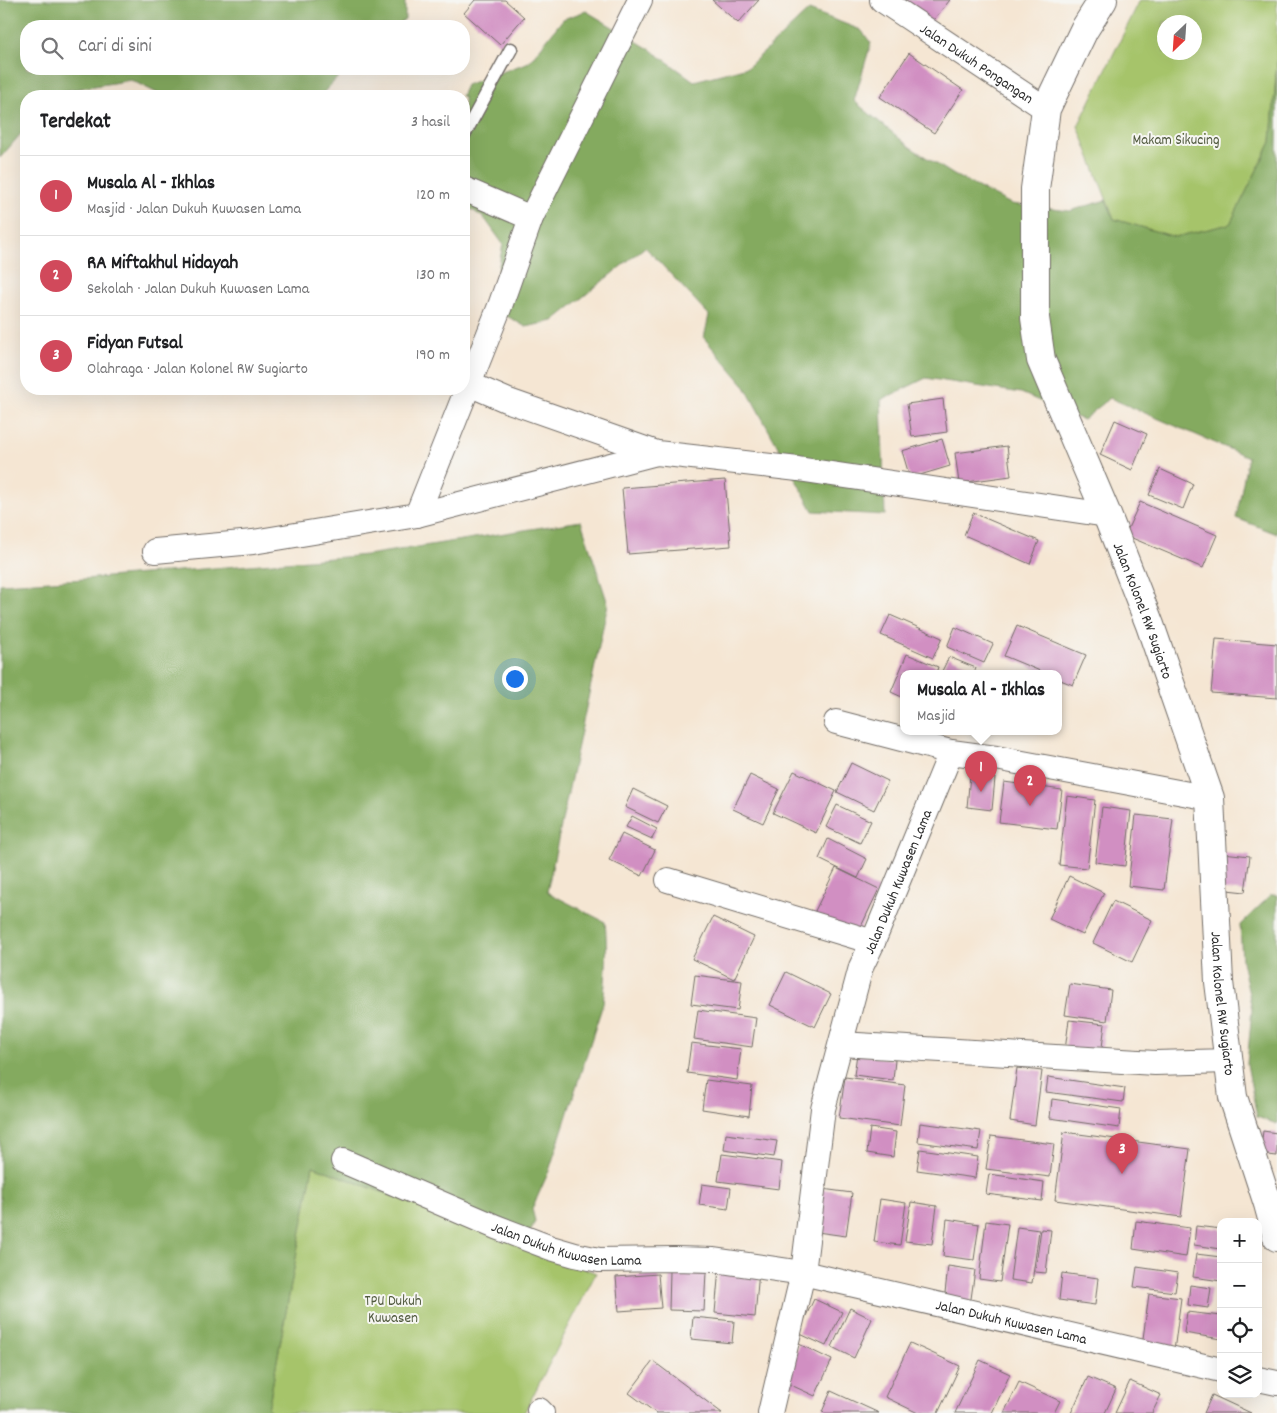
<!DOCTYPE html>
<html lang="id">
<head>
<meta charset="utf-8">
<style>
	body { margin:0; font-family:Dekko,sans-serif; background:#f6f6f6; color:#202124 }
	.controls { position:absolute; right:15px; bottom:15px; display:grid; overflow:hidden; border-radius:10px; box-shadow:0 5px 20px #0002 }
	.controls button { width:45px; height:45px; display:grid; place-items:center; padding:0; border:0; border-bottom:1px solid #e0e0e0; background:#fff; color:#202124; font:25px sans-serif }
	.compass { position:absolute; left:1157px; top:15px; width:45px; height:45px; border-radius:50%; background:#fff; box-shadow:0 5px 20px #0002; rotate:205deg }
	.you { position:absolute; left:514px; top:678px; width:18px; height:18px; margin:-12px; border:4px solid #fff; border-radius:50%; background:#1a73e8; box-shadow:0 0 0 8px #1a73e833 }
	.badge { display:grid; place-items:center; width:32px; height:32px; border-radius:50%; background:#d1495b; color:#fff; font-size:16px; font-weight:700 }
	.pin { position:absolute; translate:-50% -41px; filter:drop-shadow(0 1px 2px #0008) }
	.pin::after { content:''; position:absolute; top:26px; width:18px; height:15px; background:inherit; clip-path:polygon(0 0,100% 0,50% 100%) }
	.popup { position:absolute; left:900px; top:670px; width:162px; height:65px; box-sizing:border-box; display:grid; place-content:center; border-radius:10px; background:#fff; filter:drop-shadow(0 1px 4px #0005); font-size:16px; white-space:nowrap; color:#757577 }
	.popup b { font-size:19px; color:#202124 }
	.popup::after { content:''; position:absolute; left:50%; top:100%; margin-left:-10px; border:10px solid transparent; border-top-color:#fff }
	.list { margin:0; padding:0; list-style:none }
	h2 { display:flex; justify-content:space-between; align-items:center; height:65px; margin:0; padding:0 20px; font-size:21px }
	h2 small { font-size:16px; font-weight:400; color:#757577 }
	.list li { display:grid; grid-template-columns:32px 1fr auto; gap:15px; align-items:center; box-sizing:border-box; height:80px; padding:0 20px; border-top:1px solid #e0e0e0 }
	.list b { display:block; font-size:19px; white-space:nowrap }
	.list p { margin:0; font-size:16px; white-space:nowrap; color:#757577 }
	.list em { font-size:16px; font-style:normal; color:#757577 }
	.icon { flex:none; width:28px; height:28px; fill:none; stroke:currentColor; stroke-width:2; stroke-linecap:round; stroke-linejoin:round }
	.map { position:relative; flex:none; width:1277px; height:1413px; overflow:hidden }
	.search { position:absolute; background:#fff; box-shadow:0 5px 20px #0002; left:20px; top:20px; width:450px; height:55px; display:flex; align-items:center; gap:12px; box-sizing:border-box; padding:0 18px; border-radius:20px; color:#757577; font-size:19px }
	.panel { position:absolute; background:#fff; box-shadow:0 5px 20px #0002; left:20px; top:90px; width:450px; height:305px; border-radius:20px }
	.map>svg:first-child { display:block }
	.green { fill:#a6c46b; stroke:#68784b; fill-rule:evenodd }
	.forest { fill:#84aa5f; stroke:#586a45 }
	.building { fill:#d18fc2 }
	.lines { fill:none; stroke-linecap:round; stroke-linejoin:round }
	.service-casing { stroke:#726c66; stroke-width:15 }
	.minor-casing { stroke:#726c66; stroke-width:26 }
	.secondary-casing { stroke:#726c66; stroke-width:30 }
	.service { stroke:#fff; stroke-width:12 }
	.minor { stroke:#fff; stroke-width:24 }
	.secondary { stroke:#fff; stroke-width:28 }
	.labels { text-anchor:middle; stroke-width:4; stroke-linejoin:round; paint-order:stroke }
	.street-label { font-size:15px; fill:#2b2b2b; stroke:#f6f6f2 }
	.park-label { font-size:15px; fill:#50593e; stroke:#f6f6f2 }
</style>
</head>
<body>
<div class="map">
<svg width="1277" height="1413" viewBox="0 0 1277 1413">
	<rect width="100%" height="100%" fill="#f6f6f2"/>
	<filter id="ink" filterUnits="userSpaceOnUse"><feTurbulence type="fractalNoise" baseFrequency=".02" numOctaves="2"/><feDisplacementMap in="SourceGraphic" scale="10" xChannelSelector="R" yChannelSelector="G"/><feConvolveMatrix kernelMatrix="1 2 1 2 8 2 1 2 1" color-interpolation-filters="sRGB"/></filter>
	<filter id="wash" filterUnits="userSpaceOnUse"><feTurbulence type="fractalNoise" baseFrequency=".0096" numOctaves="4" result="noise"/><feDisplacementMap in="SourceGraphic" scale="20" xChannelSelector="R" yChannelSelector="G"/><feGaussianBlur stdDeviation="1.12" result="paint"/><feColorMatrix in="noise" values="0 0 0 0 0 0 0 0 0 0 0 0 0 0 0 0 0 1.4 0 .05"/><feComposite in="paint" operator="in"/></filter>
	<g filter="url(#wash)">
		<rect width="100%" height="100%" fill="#f5e6d3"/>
		<g class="green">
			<path d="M1140 0H1277V62L1271 142 1230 224 1175 237 1114 219 1078 126ZM1164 22H1194V52H1164Z"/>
			<path d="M313 1166 596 1273 524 1413H274L268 1409Z"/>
		</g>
		<g class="forest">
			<path d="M0 0H405V19L396 26H26V69H346L320 96H163L131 80 58 92 54 96H26V128L0 158Z"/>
			<path d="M809 10 861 30 871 43 854 101 910 147 954 175 1011 204 1070 211 1106 200 1114 219 1175 237 1230 224 1271 142 1277 62V534L1236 518 1248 457 1110 398 1083 420 1021 393 926 378 881 400 885 515 813 511 744 385 704 338 709 315 645 247 553 321 526 327 491 307 503 244 485 219 464 204V96H461L466 85 529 62 563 19 586 11 651 50 694 81 748 67Z"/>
			<path d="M581 521 608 604 547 892 605 922C608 950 606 977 603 1004L549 1171 532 1209 535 1221 524 1246 313 1166 268 1409 274 1413H0V584L84 579 367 555Z"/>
			<path d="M1271 895H1277V1124L1257 1117 1247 1064 1252 1009 1242 961 1240 925Z"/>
		</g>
		<g id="blocks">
			<g class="building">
				<path d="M475 0H505L524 17 500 45 464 13Z"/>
				<path d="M712 0H759L738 23Z"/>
				<path d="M902 0H950L931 23Z"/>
				<path d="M909 53 963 90 934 133 880 97Z"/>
				<path d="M943 399 947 432 912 437 907 404Z"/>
				<path d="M1115 420 1147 434 1132 470 1100 455Z"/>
				<path d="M942 439 950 466 910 478 902 451Z"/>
				<path d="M1007 446 1011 476 959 483 955 453Z"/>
				<path d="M1160 469 1193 484 1183 509 1149 495Z"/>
				<path d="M725 480 731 546 628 554 622 488Z"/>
				<path d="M1140 502 1217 535 1203 568 1125 535Z"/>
				<path d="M973 513 1039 541 1030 564 964 535Z"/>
				<path d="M890 615 942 638 933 658 881 635Z"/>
				<path d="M1017 626 1086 655 1073 685 1058 679V673H1045L1004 656Z"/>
				<path d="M955 627 993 644 984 663 947 647Z"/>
				<path d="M1216 639 1277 644V698L1211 693Z"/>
				<path d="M907 654 938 667 936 673H904V698L891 692Z"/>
				<path d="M949 657 976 668 974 673H941Z"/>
				<path d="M851 763 888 781 874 810 837 792Z"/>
				<path d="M794 771 836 791 816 833 773 813Z"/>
				<path d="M750 775 779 789 763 823 733 809Z"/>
				<path d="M970 775 995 778 992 810 967 807Z"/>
				<path d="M1004 782 1062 790 1057 829 999 822Z"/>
				<path d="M633 789 667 806 658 823 625 807Z"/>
				<path d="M1067 796 1095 800 1087 868 1059 865Z"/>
				<path d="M837 805 871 821 860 843 826 827Z"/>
				<path d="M1102 807 1131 811 1125 866 1095 862Z"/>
				<path d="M1136 815 1173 819 1164 890 1128 886Z"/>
				<path d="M632 816 657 829 652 839 626 827Z"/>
				<path d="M622 834 655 850 642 876 609 860Z"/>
				<path d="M828 839 867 859 858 878 819 859Z"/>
				<path d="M1223 853 1250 856 1245 892 1218 889Z"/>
				<path d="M836 868 879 889 856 937 813 915Z"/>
				<path d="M1069 876 1104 893 1083 935 1049 919Z"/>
				<path d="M1113 901 1152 920 1132 962 1093 943Z"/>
				<path d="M713 917 754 937 734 979 692 959Z"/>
				<path d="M786 972 831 994 815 1027 770 1005Z"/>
				<path d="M695 975 742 981 738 1010 691 1004Z"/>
				<path d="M1070 984 1111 990 1107 1021 1065 1015Z"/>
				<path d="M698 1010 756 1018 752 1047 694 1039Z"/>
				<path d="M1069 1020 1105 1024 1101 1055 1065 1050Z"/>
				<path d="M691 1043 741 1049 737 1080 687 1073Z"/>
				<path d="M857 1054 895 1060 893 1080 854 1075Z"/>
				<path d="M1017 1068 1042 1071 1035 1125 1010 1121Z"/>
				<path d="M845 1077 905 1085 900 1126 839 1118Z"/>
				<path d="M1048 1077 1125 1088 1123 1102 1046 1092Z"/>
				<path d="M706 1080 752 1086 749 1116 702 1109Z"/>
				<path d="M1052 1099 1121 1109 1119 1128 1050 1118Z"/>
				<path d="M920 1123 981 1131 978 1150 918 1142Z"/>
				<path d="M870 1128 896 1132 893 1157 867 1153Z"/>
				<path d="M1263 1131 1277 1133V1156L1260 1154Z"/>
				<path d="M1064 1132 1190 1149 1181 1217 1055 1200Z"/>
				<path d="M726 1134 777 1141 774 1157 724 1150Z"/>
				<path d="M991 1136 1054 1144 1050 1177 986 1169Z"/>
				<path d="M920 1149 978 1157 975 1178 917 1170Z"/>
				<path d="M722 1154 782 1162 779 1189 718 1181Z"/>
				<path d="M989 1174 1044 1182 1042 1201 986 1194Z"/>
				<path d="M702 1184 731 1188 728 1209 699 1205Z"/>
				<path d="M822 1189 852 1193 846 1236 817 1232Z"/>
				<path d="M880 1199 906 1203 900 1245 874 1242Z"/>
				<path d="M911 1202 937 1206 932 1244 905 1241Z"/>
				<path d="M947 1219 979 1224 974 1260 943 1256Z"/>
				<path d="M986 1221 1008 1224 1000 1282 979 1279Z"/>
				<path d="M1136 1221 1190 1228 1186 1257 1133 1249Z"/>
				<path d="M1196 1226 1221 1229V1249L1194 1245Z"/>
				<path d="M1017 1227 1039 1230 1032 1283 1010 1280Z"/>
				<path d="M1041 1229 1051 1230 1046 1273 1035 1272Z"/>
				<path d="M1196 1254 1221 1257V1281L1193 1277Z"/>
				<path d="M948 1266 975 1270 970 1306 944 1302Z"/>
				<path d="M1137 1267 1178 1273 1175 1292 1134 1287Z"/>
				<path d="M719 1268 759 1271 755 1317 715 1313Z"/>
				<path d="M670 1271 706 1272 704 1311 669 1310Z"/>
				<path d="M1062 1273 1098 1278 1095 1305 1059 1300Z"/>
				<path d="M658 1274 661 1308 619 1311 616 1277Z"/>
				<path d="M1190 1285 1211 1288 1208 1308 1188 1305Z"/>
				<path d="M1149 1294 1181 1298 1174 1351 1142 1346Z"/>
				<path d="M814 1299 842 1312 826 1346 798 1333Z"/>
				<path d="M850 1308 872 1319 854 1358 832 1347Z"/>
				<path d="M1187 1312 1221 1316V1339L1184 1333Z"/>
				<path d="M693 1317 734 1321 732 1343 691 1339Z"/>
				<path d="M910 1343 960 1366 938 1413H918L885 1397Z"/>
				<path d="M799 1344 832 1360 815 1396 782 1381Z"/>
				<path d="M980 1360 1010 1374 992 1413H955Z"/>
				<path d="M653 1361 722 1413H656L629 1393Z"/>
				<path d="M1088 1377 1116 1389 1105 1413H1071Z"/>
				<path d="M1130 1381 1161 1395 1152 1413H1115Z"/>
				<path d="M1019 1382 1060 1401 1054 1413H1004Z"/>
				<path d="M831 1391 879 1413H825L822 1412Z"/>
				<path d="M1212 1395 1251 1413H1204Z"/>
			</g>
		</g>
	</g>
	<g filter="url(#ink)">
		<use href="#blocks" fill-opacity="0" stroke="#726c66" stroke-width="1"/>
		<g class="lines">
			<g class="service-casing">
				<path id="service" d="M464 135 511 49"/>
			</g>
			<g class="minor-casing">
				<g id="minor">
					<path id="s1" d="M882 0 1046 109"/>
					<path d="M464 189 531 218"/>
					<path d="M469 384 506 400 657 453 798 469 1107 515"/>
					<path d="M417 515 500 306 531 218 640 0"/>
					<path d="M155 551 253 542 417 515 657 453"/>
					<path d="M836 722 951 752 996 758 1210 798"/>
					<path d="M668 880 873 942"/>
					<path d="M841 1044 1155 1063 1229 1061"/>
					<path id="s2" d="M343 1161 496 1227 551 1248 575 1255 599 1260 674 1259 714 1260 803 1273 1221 1370"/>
					<path d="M1258 1379 1277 1383"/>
					<path d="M539 1410 542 1413"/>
					<path id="s3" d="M770 1413 803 1273 823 1109 861 967 873 942 951 752"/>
				</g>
			</g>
			<g class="secondary-casing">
				<g id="secondary">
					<path id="s4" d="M1103 0 1084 30 1046 109 1035 189V318L1041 360 1107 515 1150 625 1210 798 1219 982 1233 1097 1268 1204 1277 1237"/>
				</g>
			</g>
			<use href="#service" class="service"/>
			<use href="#minor" class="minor"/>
			<use href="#secondary" class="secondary"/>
		</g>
	</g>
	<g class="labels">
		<g class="street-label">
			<text dy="5" stroke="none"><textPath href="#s1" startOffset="114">Jalan Dukuh Pongangan</textPath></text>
			<text dy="5" stroke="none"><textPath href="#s4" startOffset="646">Jalan Kolonel RW Sugiarto</textPath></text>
			<text dy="5" stroke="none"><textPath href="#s3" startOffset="549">Jalan Dukuh Kuwasen Lama</textPath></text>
			<text dy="5" stroke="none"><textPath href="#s4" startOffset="1051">Jalan Kolonel RW Sugiarto</textPath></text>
			<text dy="5" stroke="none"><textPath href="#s2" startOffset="240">Jalan Dukuh Kuwasen Lama</textPath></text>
			<text dy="5" stroke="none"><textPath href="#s2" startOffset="694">Jalan Dukuh Kuwasen Lama</textPath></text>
		</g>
		<g class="park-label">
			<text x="1176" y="144">Makam Sikucing</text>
			<text x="393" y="1305">TPU Dukuh<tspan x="393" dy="17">Kuwasen</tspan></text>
		</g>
	</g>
</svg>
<div class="controls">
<button>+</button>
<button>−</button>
<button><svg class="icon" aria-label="locate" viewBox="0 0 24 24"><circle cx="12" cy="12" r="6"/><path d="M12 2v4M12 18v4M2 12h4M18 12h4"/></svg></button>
<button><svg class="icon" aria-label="layers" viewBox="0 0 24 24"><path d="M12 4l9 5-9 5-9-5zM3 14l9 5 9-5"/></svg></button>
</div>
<svg class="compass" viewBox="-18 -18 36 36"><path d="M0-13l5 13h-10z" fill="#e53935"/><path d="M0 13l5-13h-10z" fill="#757577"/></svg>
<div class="you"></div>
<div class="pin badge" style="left:981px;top:792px">1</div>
<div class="popup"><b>Musala Al - Ikhlas</b>Masjid</div>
<div class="pin badge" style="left:1030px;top:806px">2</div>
<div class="pin badge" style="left:1122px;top:1174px">3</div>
<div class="search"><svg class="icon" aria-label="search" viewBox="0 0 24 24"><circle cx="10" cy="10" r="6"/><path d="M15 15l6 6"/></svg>Cari di sini</div>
<section class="panel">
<h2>Terdekat<small>3 hasil</small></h2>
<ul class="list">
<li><span class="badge">1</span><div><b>Musala Al - Ikhlas</b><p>Masjid · Jalan Dukuh Kuwasen Lama</p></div><em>120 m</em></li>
<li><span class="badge">2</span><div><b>RA Miftakhul Hidayah</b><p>Sekolah · Jalan Dukuh Kuwasen Lama</p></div><em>130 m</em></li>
<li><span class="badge">3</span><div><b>Fidyan Futsal</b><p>Olahraga · Jalan Kolonel RW Sugiarto</p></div><em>190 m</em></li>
</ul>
</section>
</div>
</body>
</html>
